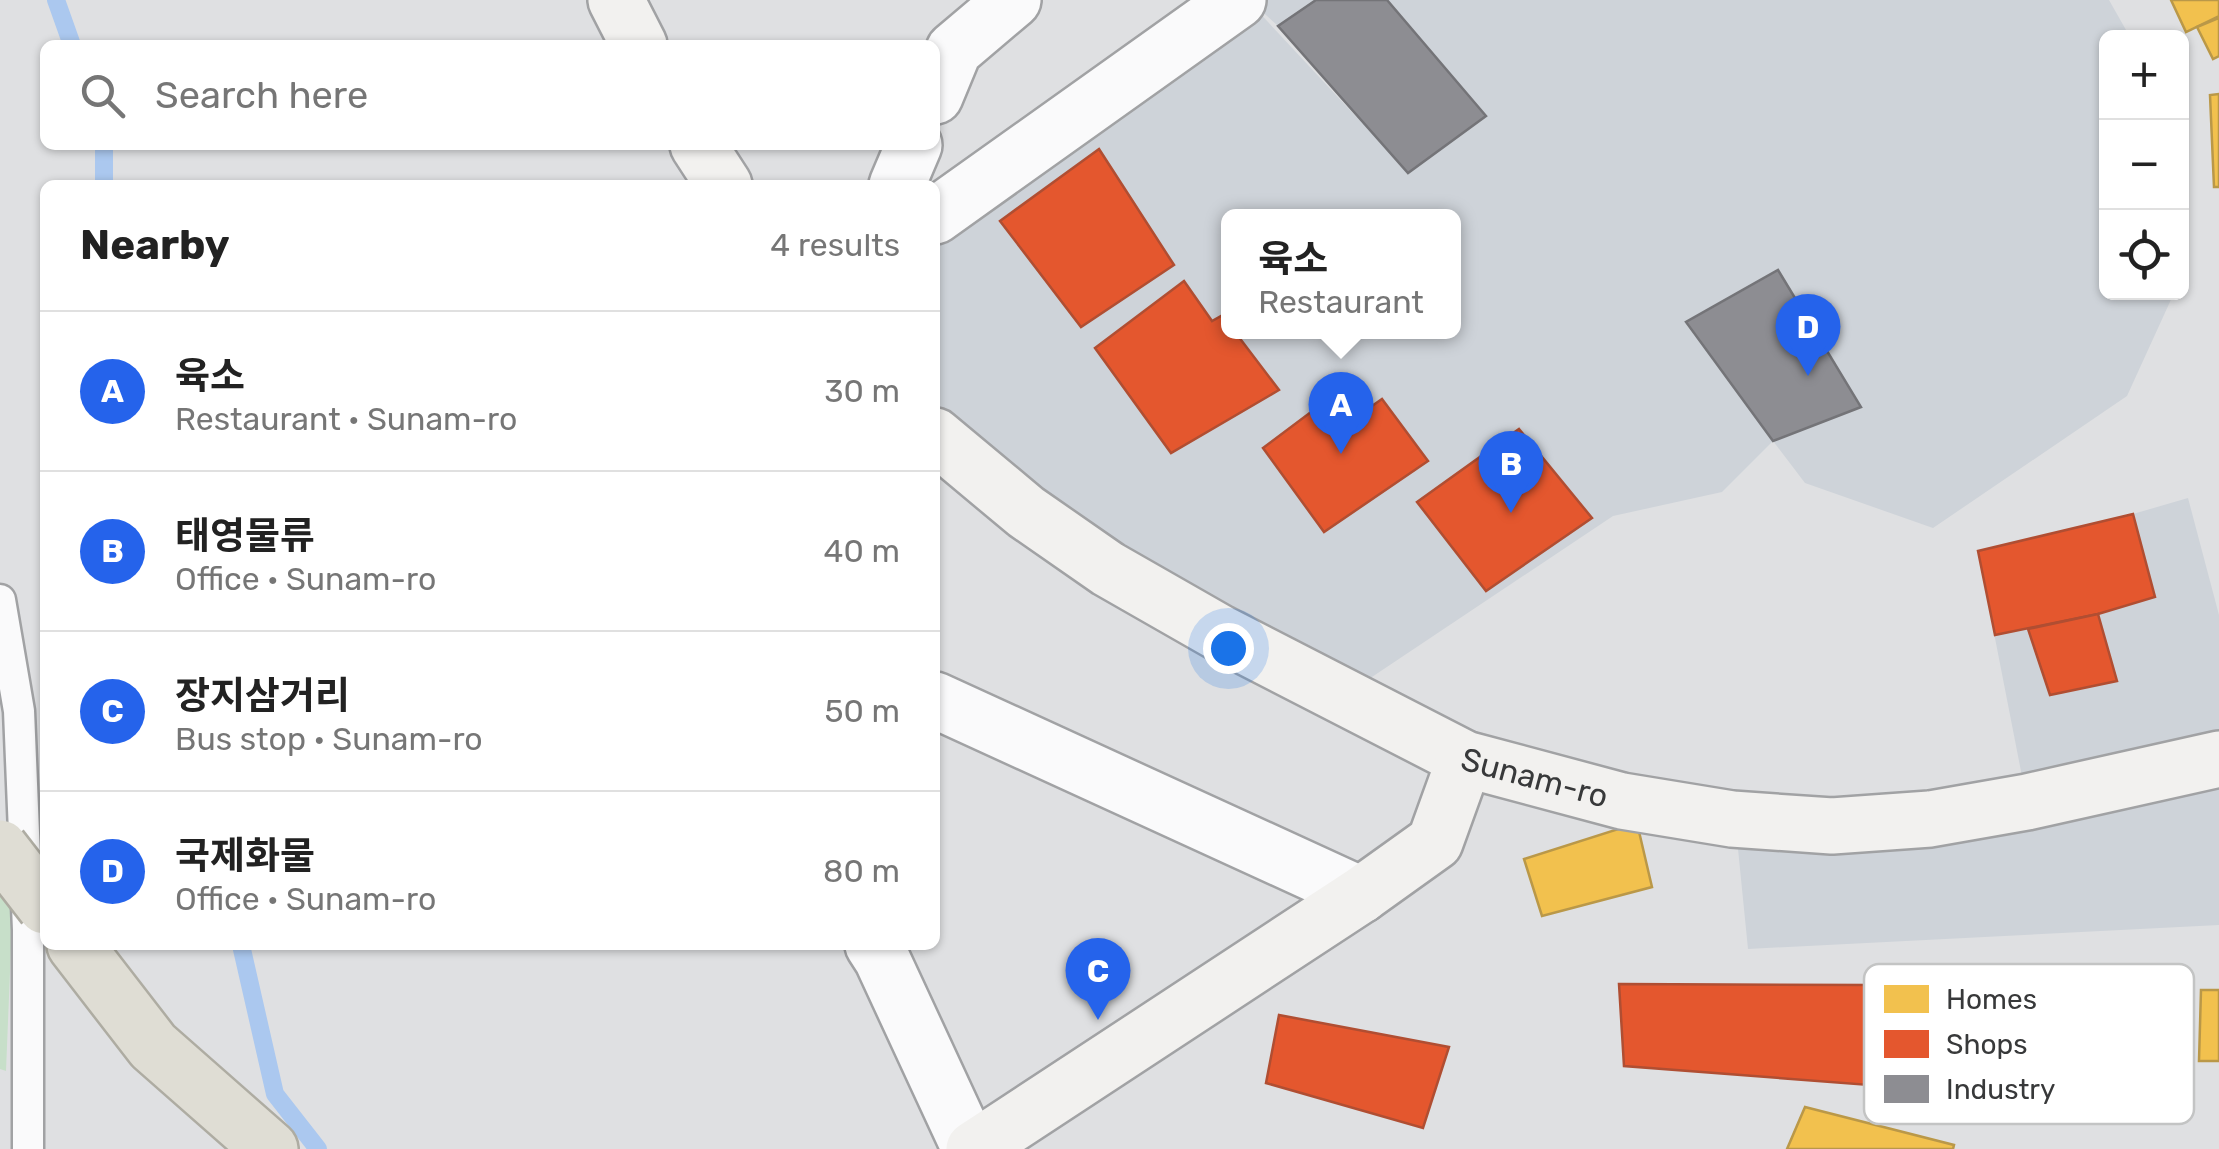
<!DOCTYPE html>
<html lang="en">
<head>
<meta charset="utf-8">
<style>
	body { margin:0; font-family:Rubik,"Noto Sans KR",sans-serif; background:#f2f2f2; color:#222 }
	.controls { position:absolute; right:30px; top:30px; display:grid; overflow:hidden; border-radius:15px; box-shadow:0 2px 8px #0004 }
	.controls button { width:90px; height:90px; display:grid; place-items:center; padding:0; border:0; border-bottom:2px solid #e0e0e0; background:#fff; color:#222; font:50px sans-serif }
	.you { position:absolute; left:1228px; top:648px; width:35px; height:35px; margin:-25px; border:8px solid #fff; border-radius:50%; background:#1a73e8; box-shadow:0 0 0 15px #1a73e833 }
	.badge { display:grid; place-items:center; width:65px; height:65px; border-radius:50%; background:#2563eb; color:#fff; font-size:32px; font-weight:700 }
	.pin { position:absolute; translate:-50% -82px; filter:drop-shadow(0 2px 5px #0008) }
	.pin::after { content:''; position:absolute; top:52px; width:35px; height:30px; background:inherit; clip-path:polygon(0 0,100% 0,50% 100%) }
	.popup { position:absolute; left:1221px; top:209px; width:240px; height:130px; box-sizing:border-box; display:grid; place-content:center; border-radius:15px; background:#fff; filter:drop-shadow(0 2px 8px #0005); font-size:32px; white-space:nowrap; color:#767676 }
	.popup b { font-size:38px; color:#222 }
	.popup::after { content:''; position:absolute; left:50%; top:100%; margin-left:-20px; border:20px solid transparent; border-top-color:#fff }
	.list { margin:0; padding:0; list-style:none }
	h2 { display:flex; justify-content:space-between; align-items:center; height:130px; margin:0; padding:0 40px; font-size:42px }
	h2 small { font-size:32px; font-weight:400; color:#767676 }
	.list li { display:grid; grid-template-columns:65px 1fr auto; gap:30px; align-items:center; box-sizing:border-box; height:160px; padding:0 40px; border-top:2px solid #e0e0e0 }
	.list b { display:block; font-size:38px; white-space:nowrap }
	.list p { margin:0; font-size:32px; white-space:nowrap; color:#767676 }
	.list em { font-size:32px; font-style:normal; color:#767676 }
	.icon { flex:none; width:55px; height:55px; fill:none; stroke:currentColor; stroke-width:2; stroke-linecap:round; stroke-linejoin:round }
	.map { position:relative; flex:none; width:2219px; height:1149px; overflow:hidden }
	.search { position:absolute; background:#fff; box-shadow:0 2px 8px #0004; left:40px; top:40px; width:900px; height:110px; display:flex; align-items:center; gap:25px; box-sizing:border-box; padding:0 35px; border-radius:15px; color:#767676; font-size:38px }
	.panel { position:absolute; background:#fff; box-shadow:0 2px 8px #0004; left:40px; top:180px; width:900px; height:770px; border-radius:15px }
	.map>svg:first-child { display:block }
	.built { fill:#ced3d9; fill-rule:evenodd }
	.green { fill:#c7dfc9 }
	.homes { fill:#f2c14e; stroke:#ba9848; stroke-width:2.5 }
	.shops { fill:#e4572e; stroke:#b04e32; stroke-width:2.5 }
	.industry { fill:#8d8d92; stroke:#747478; stroke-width:2.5 }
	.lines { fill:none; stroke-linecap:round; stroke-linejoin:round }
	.stream { stroke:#abc8ef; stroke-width:18 }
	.lane-casing { stroke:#a1a2a4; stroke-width:35 }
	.street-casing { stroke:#a1a2a4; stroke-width:60 }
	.secondary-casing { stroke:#a1a2a4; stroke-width:60 }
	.highway-casing { stroke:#aeaca2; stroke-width:60 }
	.lane { stroke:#fafafb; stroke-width:30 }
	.street { stroke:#fafafb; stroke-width:55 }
	.secondary { stroke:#f2f1ef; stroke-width:55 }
	.highway { stroke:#dfddd4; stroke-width:55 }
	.highway-bridge-casing { stroke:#aeaca2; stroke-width:60; stroke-linecap:butt }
	.highway-bridge { stroke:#dfddd4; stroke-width:55 }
	.labels { text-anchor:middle; stroke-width:10; stroke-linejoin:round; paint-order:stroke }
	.street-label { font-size:32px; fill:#38393a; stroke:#fff }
	.key { fill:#fff; stroke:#c3c4c4; stroke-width:2.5 }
	.key-label { font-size:28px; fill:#38393a }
</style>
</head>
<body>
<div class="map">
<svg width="2219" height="1149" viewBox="0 0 2219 1149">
	<rect width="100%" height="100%" fill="#dfe0e2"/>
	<g class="built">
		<path d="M1238 0H2109L2130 37 2106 38V292L2174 293 2127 396 1933 528 1805 483 1773 441 1722 492 1613 516 1342 697 935 436V216ZM1256 6 1278 26 1363 124 1254 7ZM1228 216H1454V332H1228Z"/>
		<path d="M2182 127 2188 262 2182 277Z"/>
		<path d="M2188 498 2219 615V925L1748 949 1738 849 1832 826 2027 802 1978 551 2133 514Z"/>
	</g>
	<path class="green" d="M0 849 14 873 6 1071 0 1069Z"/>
	<g class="homes">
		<path d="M2171 0H2219V16L2186 32Z"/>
		<path d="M2219 18V56L2213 59 2197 27Z"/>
		<path d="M2219 94V187H2214L2210 95Z"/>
		<path d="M1637 823 1652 887 1542 916 1524 859Z"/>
		<path d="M2188 973V1073L1961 1082 1950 990Z"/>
		<path d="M2201 990H2219V1061H2199Z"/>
		<path d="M1805 1107 1954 1145 1953 1149H1787Z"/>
	</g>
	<g class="shops">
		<path d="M1099 149 1174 265 1081 327 1000 221Z"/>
		<path d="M1184 281 1212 321 1223 315 1228 322V332H1235L1279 390 1171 453 1095 348Z"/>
		<path d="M1355 379 1372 406 1382 399 1428 461 1324 532 1263 448Z"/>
		<path d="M1519 429 1592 518 1486 591 1417 502Z"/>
		<path d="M2133 514 2155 597 2098 614 1995 635 1978 551Z"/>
		<path d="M2098 614 2117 681 2050 695 2028 629Z"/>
		<path d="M1619 984 1873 985 1869 1085 1624 1066Z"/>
		<path d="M1279 1015 1449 1047 1423 1128 1266 1083Z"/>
	</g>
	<g class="industry">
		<path d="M1316 0H1387L1486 116 1408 173 1278 26Z"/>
		<path d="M1778 270 1861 407 1773 441 1686 322Z"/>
	</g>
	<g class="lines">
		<g class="stream">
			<path d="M56 0 72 45"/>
			<path d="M104 145V185"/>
			<path d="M241 945 275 1094 318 1149"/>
		</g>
		<g class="lane-casing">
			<path id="lane" d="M0 600 19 711 28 930V1149"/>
		</g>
		<g class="street-casing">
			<g id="street">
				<path d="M935 96 954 50 1013 0"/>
				<path d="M897 185 914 145"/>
				<path d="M935 216 1238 0"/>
				<path d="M935 700 1361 895"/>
				<path d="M873 945 882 959 970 1149"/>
			</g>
		</g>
		<g class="secondary-casing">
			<g id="secondary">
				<path d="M616 0 639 45"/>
				<path d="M698 145 724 185"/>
				<path id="s1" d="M935 436 1026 512 1108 569 1220 633 1465 759 1622 801 1732 819 1832 826 1930 819 2027 802 2219 759"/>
				<path d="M974 1149 1361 895 1435 842 1465 759"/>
			</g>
		</g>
		<g class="highway-casing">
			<path id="highway" d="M75 945 153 1046 270 1149"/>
		</g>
		<use href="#lane" class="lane"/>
		<use href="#street" class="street"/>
		<use href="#secondary" class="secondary"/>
		<use href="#highway" class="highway"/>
		<g class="highway-bridge-casing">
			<path id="highway-bridge" d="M0 848 45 906"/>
		</g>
		<use href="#highway-bridge" class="highway-bridge"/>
	</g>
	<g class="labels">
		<g class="street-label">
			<text dy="11" stroke="none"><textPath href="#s1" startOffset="695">Sunam-ro</textPath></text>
		</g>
	</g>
	<rect x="1864" y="964" width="330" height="160" rx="15" class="key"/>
	<rect x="1884" y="985" width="45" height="28" fill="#f2c14e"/>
	<rect x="1884" y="1030" width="45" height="28" fill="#e4572e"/>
	<rect x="1884" y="1075" width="45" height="28" fill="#8d8d92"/>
	<g class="key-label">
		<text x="1946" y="1009">Homes</text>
		<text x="1946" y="1054">Shops</text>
		<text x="1946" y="1099">Industry</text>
	</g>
</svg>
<div class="controls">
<button>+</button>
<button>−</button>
<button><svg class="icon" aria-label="locate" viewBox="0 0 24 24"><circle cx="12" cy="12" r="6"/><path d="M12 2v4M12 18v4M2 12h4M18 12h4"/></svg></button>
</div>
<div class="you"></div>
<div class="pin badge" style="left:1341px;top:454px">A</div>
<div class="popup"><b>육소</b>Restaurant</div>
<div class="pin badge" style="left:1511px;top:513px">B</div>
<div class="pin badge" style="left:1098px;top:1020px">C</div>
<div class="pin badge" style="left:1808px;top:376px">D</div>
<div class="search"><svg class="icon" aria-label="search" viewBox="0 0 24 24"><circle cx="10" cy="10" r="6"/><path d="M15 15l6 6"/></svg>Search here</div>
<section class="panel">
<h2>Nearby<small>4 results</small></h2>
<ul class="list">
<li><span class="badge">A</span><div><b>육소</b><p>Restaurant · Sunam-ro</p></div><em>30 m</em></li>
<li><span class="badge">B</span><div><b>태영물류</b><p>Office · Sunam-ro</p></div><em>40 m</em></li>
<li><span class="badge">C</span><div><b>장지삼거리</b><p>Bus stop · Sunam-ro</p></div><em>50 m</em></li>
<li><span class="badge">D</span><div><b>국제화물</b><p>Office · Sunam-ro</p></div><em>80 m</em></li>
</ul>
</section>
</div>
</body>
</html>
